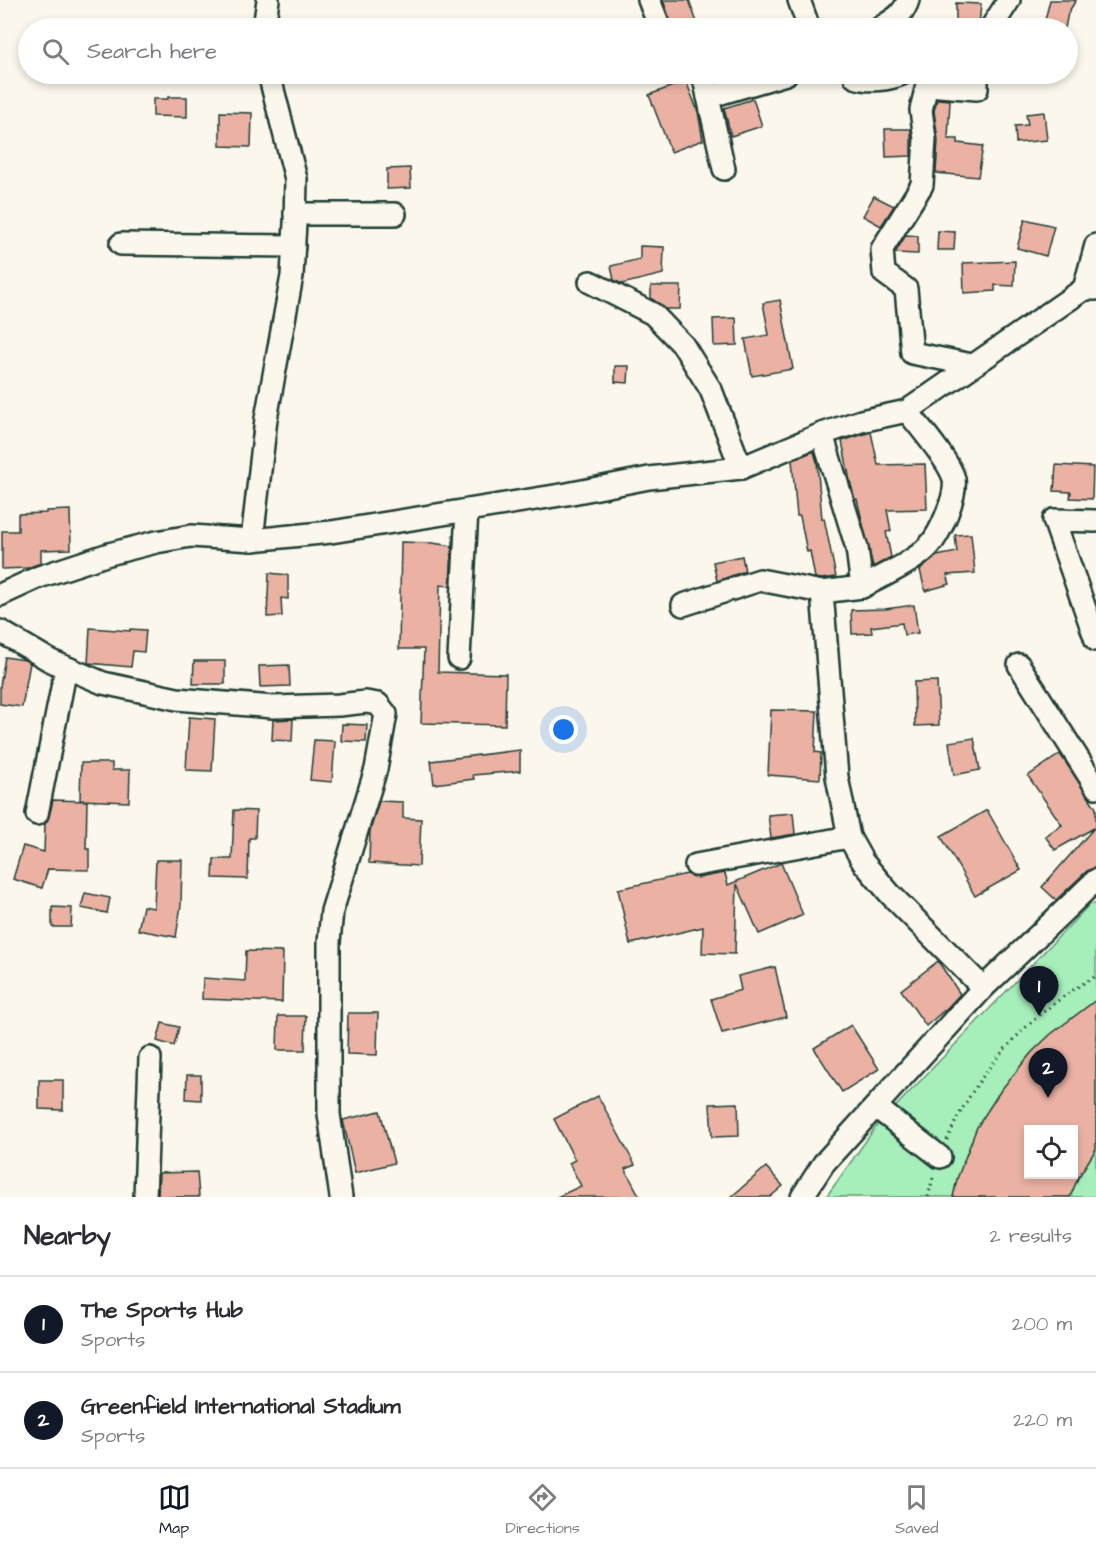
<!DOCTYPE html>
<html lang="en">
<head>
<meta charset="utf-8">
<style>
	body { margin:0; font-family:"Architects Daughter",sans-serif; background:#f2f2f3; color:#2b2b33 }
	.controls { position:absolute; right:18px; bottom:18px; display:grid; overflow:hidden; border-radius:0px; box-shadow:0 3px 9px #0003 }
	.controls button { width:54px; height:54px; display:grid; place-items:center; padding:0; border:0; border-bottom:2px solid #e1e1e2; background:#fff; color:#2b2b33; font:30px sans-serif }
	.you { position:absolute; left:564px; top:730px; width:21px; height:21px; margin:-15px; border:4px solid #fff; border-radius:50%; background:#1a73e8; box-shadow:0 0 0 9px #1a73e833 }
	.badge { display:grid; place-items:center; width:39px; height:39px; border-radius:50%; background:#111827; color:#fff; font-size:20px; font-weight:700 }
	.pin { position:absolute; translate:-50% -50px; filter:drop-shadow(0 2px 3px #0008) }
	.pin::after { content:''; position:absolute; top:32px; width:21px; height:18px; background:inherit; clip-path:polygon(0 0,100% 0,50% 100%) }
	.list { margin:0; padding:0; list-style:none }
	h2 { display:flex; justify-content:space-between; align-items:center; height:78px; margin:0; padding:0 24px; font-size:26px }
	h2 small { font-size:20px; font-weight:400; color:#7c7c81 }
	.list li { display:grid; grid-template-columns:39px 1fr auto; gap:18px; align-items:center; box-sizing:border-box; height:96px; padding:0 24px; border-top:2px solid #e1e1e2 }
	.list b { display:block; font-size:22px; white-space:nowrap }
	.list p { margin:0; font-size:20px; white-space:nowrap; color:#7c7c81 }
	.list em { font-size:20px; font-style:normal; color:#7c7c81 }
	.icon { flex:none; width:33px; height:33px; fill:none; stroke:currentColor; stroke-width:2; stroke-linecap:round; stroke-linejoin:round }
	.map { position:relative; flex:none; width:1096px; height:1197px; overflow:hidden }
	.search { position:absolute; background:#fff; box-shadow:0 3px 9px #0003; left:18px; right:18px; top:18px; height:66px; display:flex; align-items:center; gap:15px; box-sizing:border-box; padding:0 21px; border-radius:33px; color:#7c7c81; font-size:22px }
	.sheet { height:270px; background:#fff }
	nav { display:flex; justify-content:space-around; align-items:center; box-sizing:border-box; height:84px; border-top:2px solid #e1e1e2; background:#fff; font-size:16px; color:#7c7c81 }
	nav a { display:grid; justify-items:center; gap:3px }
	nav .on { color:#111827 }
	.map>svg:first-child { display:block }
	.park { fill:#a6eeba; stroke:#629677; stroke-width:1.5; fill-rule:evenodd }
	.building { fill:#ebb2a4; stroke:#1f3d34; stroke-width:1.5; fill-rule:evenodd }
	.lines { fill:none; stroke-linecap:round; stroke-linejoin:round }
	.minor-casing { stroke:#1f3d34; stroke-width:26 }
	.path { stroke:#1f3d34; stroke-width:3; stroke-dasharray:1.5 4.5; stroke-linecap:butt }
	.minor { stroke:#fbf7ec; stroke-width:21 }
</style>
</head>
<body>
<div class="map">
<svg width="1096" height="1197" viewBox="0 0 1096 1197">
	<rect width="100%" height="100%" fill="#fbf7ec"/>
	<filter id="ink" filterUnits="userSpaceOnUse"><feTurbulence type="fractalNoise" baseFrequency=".0167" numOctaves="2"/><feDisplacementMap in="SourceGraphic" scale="12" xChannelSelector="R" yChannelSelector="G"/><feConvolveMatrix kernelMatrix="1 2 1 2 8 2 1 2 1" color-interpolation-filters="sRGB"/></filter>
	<g filter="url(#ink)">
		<path class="park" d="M1090 904H1096V1197H826L875 1128ZM1028 1130H1074V1174H1028Z"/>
		<g class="building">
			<path d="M663 0H689L699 28H673Z"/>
			<path d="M1050 0H1076L1068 13 1065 28H1043Z"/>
			<path d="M956 3 981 4 979 26 956 25Z"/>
			<path d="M686 81 698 112 703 140 671 152 649 95Z"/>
			<path d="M168 97H187V117L153 116V99H168Z"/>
			<path d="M753 99 762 126 731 136 724 108Z"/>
			<path d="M937 99 950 100 948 139H958V143L983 146 978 177 936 173 938 140 934 111Z"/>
			<path d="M220 112 252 113 251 147 220 146Z"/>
			<path d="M1044 112 1047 140 1016 143 1015 126 1028 125 1026 114Z"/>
			<path d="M885 129H911V156L886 157Z"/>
			<path d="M410 168 411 188 387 189V169Z"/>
			<path d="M874 196 894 206 881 226 863 216Z"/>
			<path d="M1025 219 1054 226 1046 256 1017 248Z"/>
			<path d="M938 231 955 232 954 250H937Z"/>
			<path d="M906 235 918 236V254L895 253Z"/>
			<path d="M640 246 664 247 663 274 622 284 614 280 611 266 640 259Z"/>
			<path d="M1015 261 1014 286 995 285V291L964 293 963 263Z"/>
			<path d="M651 286H681L680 309H666L651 298Z"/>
			<path d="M780 300 793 369 752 376 745 339 769 335 763 303Z"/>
			<path d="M736 318 737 345 714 346 713 319Z"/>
			<path d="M615 366H629L628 383 615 382Z"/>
			<path d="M871 432 878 465 925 464 927 509 887 510 891 531 886 532 891 557 873 567 857 499 855 500 850 481 842 441Z"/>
			<path d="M812 452H814L817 462 822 519 824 518 836 577 822 579 815 578 810 551 807 552 800 516H797L792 460Z"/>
			<path d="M1056 465 1093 467 1092 499 1070 498 1071 492 1054 491Z"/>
			<path d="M70 510 71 549 41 550V563L27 568 2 569V531H18V514L46 513V511Z"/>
			<path d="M971 534 975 573 947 575 950 584 925 591 920 570 937 556 957 552 955 535Z"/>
			<path d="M401 542 432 543 452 546 450 586 440 585 438 672 506 674 505 725 421 723 424 649H399Z"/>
			<path d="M742 556 745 571 717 581 713 562Z"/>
			<path d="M269 573 288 575V599L281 598 282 616 267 617Z"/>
			<path d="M914 605 918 633 904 635 902 623 871 627 872 633 852 634 851 610 885 609Z"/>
			<path d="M90 628 130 631V629L146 630 144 652 133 651 131 667 88 663Z"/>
			<path d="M5 657 25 660 30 663 22 707 0 704V686Z"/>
			<path d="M194 661H225V684H193Z"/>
			<path d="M289 665 290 686 260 687 259 666Z"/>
			<path d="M937 681 939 725 915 726 914 682Z"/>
			<path d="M771 710 817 711 815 752 821 753 820 779 768 775Z"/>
			<path d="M189 717 215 719 212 771 186 770Z"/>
			<path d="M293 719 292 741 272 740 273 720Z"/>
			<path d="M342 724 367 725 366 742 341 741Z"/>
			<path d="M974 738 980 770 954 775 949 742Z"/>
			<path d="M314 740 335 741 332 782 310 780Z"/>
			<path d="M520 750V771L473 775 474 779 434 784 431 761Z"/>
			<path d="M1060 754 1096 808V868L1087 871 1056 900 1042 887 1094 828 1055 850 1045 836 1062 825 1028 776Z"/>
			<path d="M81 763H112V770H130L129 802 80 800Z"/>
			<path d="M53 800 87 801 86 849H89V870L48 869 42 888 13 879 23 846 44 852 45 824 49 817Z"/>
			<path d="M379 801 403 802V818L421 819 419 866 369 863 370 831Z"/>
			<path d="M234 810 256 811 255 838H249L248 879 213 878 214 859H232Z"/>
			<path d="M987 810 1021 870 975 896 941 836Z"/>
			<path d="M793 813 795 834 771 838 768 815Z"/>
			<path d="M156 860H182L181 905 176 937 138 930 143 906 154 908Z"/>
			<path d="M781 863 803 915 759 934 737 884 735 954 702 953 703 927 630 944 618 889 687 874 698 878 725 873 728 885Z"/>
			<path d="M85 893 110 898 107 913 81 908Z"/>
			<path d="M52 907 72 908 71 927H52Z"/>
			<path d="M246 951 283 952 282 1002 202 999 203 978 245 981Z"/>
			<path d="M938 961 960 994 948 1007 926 1026 901 990Z"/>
			<path d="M775 967 786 1017 722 1033 711 999 741 990 738 976Z"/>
			<path d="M1096 1000V1149L1078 1178 1070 1197H953L957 1179 977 1127 1001 1090 1032 1052 1051 1034ZM1029 1130H1074V1174H1029Z"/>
			<path d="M348 1013H378L377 1055 347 1054Z"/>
			<path d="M278 1016H306L305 1050H277Z"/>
			<path d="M162 1023 179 1027 174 1046 157 1041Z"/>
			<path d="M851 1025 879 1069 842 1092 814 1048Z"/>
			<path d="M187 1075H201V1100L186 1099Z"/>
			<path d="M39 1080H63V1110L39 1109Z"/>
			<path d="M598 1096 635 1165 625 1169 640 1197H557L581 1186 569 1163 575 1160 554 1119Z"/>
			<path d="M738 1103 739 1136 712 1137 710 1104Z"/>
			<path d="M380 1111 394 1163 355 1173 343 1120Z"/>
			<path d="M766 1167 783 1186 770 1197H731Z"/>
			<path d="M197 1172 199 1197H158L159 1173Z"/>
		</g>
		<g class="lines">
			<g class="minor-casing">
				<g id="minor">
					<path d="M649 0 660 28"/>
					<path d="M799 0 809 28"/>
					<path d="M264 28 268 0"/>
					<path d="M880 28C892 20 904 15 908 0"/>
					<path d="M991 28 1009 0"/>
					<path d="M703 74 724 169"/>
					<path d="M854 74 855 77C869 82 889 80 902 74"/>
					<path d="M708 97 786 74"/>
					<path d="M295 214H395"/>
					<path d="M121 244 294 246"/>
					<path d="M590 282 653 314 683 345 711 390 741 468"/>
					<path d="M1084 289 1096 245"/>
					<path d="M972 365 912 353 906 289 884 273 882 249 922 185 925 139 921 110 927 85 977 89V74"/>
					<path d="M822 434 857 548 862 587 822 592 837 777 849 837 863 862 890 894 983 988"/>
					<path d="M1096 521 1054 520 1096 640"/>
					<path d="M252 540 266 419 292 276 295 223 296 179 269 74"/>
					<path d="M862 587C881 577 914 562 929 546 940 534 957 496 954 479 950 462 919 426 907 411"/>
					<path d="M0 595 39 577 109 554 156 542 191 536 252 540 331 532 567 494 649 478 741 468 822 434 861 421 907 411 1084 289H1096"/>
					<path d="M683 605 760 580 822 592"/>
					<path d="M0 631 51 661 103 683 177 699 273 707 339 705 366 702 378 704 386 714 376 769 332 911 329 942V1114L341 1197"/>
					<path d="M459 658 467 510"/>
					<path d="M1019 665 1096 787"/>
					<path d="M37 814 66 668"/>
					<path d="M696 865 849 837"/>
					<path d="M876 1107 940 1157"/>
					<path d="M145 1197 150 1058"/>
					<path d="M802 1197 824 1163 983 988 1096 880"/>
				</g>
			</g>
			<g class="path">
				<path d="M947 1140C977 1070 1030 1013 1096 976"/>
				<path d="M928 1197 934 1174"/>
			</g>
			<use href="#minor" class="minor"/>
		</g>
	</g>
</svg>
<div class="controls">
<button><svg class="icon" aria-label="locate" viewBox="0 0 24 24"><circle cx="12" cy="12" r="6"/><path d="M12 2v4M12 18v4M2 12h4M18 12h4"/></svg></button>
</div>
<div class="you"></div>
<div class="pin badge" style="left:1039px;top:1016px">1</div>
<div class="pin badge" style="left:1048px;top:1098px">2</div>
<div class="search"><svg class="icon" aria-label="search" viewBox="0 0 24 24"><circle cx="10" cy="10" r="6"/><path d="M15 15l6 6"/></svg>Search here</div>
</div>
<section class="sheet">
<h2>Nearby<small>2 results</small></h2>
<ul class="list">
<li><span class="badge">1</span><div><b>The Sports Hub</b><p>Sports</p></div><em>200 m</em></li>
<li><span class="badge">2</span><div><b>Greenfield International Stadium</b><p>Sports</p></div><em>220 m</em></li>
</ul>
</section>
<nav>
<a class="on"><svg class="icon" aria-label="map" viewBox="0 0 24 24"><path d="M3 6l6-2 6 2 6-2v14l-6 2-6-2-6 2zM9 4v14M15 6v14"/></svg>Map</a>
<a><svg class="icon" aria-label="directions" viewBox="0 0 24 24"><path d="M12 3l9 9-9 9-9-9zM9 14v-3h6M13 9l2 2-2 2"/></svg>Directions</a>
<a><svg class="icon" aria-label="saved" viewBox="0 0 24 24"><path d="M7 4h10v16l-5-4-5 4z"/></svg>Saved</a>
</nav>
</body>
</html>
